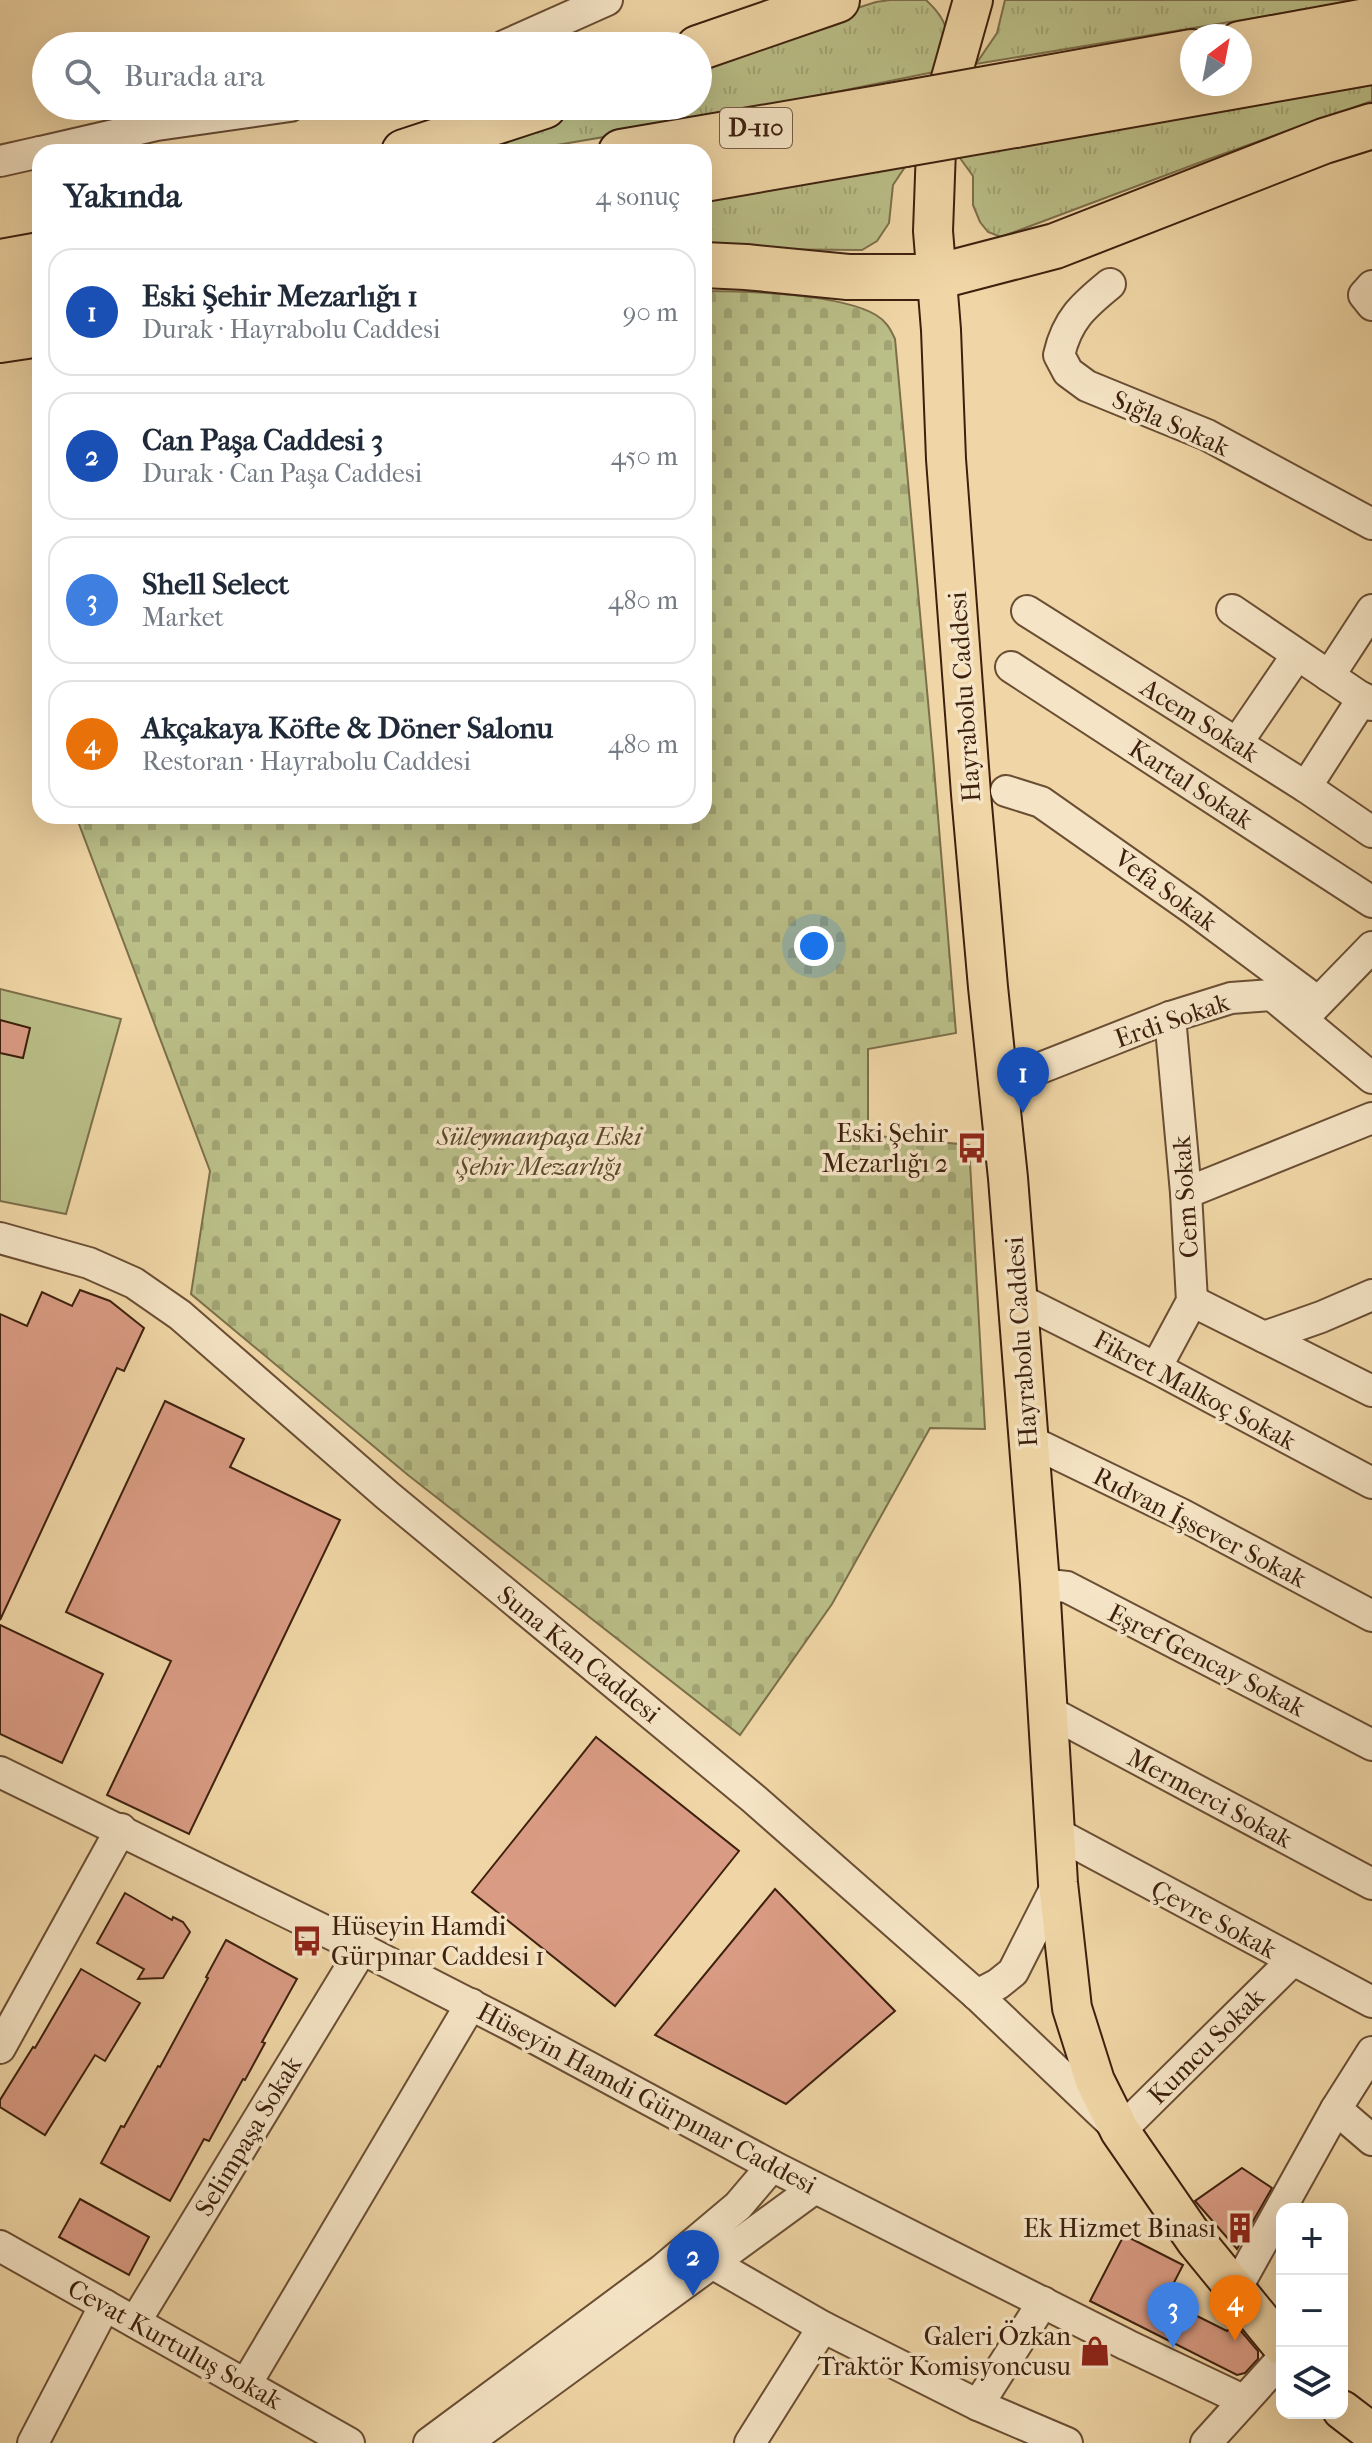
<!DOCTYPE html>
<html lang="tr">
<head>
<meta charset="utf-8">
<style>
	body { margin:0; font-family:"IM FELL French Canon",serif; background:#f2f2f3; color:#1f2937 }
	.controls { position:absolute; right:24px; bottom:24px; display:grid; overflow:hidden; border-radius:16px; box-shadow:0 8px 32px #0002 }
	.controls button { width:72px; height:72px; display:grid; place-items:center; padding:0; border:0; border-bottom:2px solid #e0e1e3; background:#fff; color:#1f2937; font:40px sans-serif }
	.compass { position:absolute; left:1180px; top:24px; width:72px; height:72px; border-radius:50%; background:#fff; box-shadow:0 8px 32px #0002; rotate:32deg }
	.you { position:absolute; left:814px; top:946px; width:28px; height:28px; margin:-20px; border:6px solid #fff; border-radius:50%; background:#1a73e8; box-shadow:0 0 0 12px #1a73e833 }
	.badge { display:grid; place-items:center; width:52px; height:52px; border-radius:50%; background:#1a73e8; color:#fff; font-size:26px; font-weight:700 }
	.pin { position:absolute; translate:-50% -66px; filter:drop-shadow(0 2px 4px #0008) }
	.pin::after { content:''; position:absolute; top:42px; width:28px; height:24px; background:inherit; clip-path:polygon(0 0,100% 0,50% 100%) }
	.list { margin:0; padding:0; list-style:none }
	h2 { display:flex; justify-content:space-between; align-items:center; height:104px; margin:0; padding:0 32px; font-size:34px }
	h2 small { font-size:26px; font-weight:400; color:#747a83 }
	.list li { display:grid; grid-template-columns:52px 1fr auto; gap:24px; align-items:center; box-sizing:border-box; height:128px; margin:0 16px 16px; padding:0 16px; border:2px solid #e0e1e3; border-radius:24px }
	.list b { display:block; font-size:30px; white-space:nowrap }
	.list p { margin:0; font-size:26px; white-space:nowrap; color:#747a83 }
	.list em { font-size:26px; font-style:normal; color:#747a83 }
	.icon { flex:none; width:44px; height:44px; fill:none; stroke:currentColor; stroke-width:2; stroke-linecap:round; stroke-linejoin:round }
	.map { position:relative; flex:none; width:1372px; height:2443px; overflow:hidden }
	.search { position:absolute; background:#fff; box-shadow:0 8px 32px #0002; left:32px; top:32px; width:680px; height:88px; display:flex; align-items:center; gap:20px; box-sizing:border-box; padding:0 28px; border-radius:44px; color:#747a83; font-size:30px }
	.panel { position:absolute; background:#fff; box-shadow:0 8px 32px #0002; left:32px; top:144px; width:680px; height:680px; border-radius:24px }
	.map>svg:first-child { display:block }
	.grass { fill:url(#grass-tufts); stroke:#7c6f4a; stroke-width:2 }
	.cemetery { fill:url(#cemetery-stones); stroke:#7c6f4a; stroke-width:2 }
	.pitch { fill:#babe87; stroke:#7c6f4a; stroke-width:2 }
	.building { fill:#d99b83; stroke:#3d200e; stroke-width:2 }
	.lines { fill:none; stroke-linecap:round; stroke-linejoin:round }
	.minor-casing { stroke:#6a4e34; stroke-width:34 }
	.major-casing { stroke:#3d200e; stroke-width:42 }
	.highway-casing { stroke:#3d200e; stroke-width:48 }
	.minor { stroke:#f5e4c5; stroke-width:30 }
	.major { stroke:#f0d6a6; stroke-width:38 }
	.highway { stroke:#f0d6a6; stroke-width:44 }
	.highway-bridge-casing { stroke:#3d200e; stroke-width:48; stroke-linecap:butt }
	.highway-bridge { stroke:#f0d6a6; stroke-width:44 }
	.labels { text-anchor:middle; stroke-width:7; stroke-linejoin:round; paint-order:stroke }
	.shield { fill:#f5e4c5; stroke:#745b45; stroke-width:2 }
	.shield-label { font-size:24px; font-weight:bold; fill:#3d200e }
	.street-label { font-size:26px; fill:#3d200e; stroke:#f5e4c5 }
	.poi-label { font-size:26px; fill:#3d200e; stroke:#f5e4c5; text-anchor:end }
	.park-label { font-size:26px; font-style:italic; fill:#5c482c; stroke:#f5e4c5 }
</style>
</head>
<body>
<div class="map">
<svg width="1372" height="2443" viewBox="0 0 1372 2443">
	<defs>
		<pattern id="grass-tufts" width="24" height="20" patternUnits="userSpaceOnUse" patternTransform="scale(2)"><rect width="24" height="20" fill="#babe87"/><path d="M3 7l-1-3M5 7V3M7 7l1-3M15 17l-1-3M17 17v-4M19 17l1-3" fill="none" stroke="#a1a373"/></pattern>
		<pattern id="cemetery-stones" width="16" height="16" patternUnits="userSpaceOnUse" patternTransform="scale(2)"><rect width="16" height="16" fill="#babe87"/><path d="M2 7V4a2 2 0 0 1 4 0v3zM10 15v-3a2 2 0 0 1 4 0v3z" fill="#a1a373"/></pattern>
	</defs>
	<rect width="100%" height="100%" fill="#f0d6a6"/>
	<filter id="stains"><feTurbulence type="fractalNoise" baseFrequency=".0025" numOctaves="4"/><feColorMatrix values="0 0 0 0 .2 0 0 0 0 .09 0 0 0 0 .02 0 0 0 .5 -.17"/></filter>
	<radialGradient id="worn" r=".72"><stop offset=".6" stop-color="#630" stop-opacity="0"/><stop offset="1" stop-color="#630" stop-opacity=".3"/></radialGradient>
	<g class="grass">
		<path d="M890 0H926C955 27 946 36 939 71L674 125 516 152H439L572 106H698V59L876 2Z"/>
		<path d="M1005 0H1363L976 64 997 33Z"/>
		<path d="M1372 76V101L1209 159 1001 237 988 232 980 222 973 205V176L957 154Z"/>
		<path d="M909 161 893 185 889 223 877 241 862 250 704 249V196Z"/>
	</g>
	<path class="cemetery" d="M704 291C746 291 841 294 876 315 886 321 890 328 895 339L933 756 956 1033 868 1049V1135L969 1145 985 1429 930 1428 832 1604 740 1735 408 1475 191 1294 210 1171 76 816H704Z"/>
	<path class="pitch" d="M0 989 121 1019 66 1214 0 1201Z"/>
	<g class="building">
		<path d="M0 1020 30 1028 23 1058 0 1053Z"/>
		<path d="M80 1290 110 1301 144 1328 124 1371 117 1368 0 1620V1314L27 1326 42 1292 72 1306Z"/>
		<path d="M165 1401 244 1439 230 1467 340 1520 189 1834 107 1795 171 1661 66 1612Z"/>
		<path d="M0 1625 103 1674 62 1763 0 1734Z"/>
		<path d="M596 1737 739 1851 615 2006 472 1892Z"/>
		<path d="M775 1889 895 2011 786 2104 655 2035Z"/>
		<path d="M125 1893 172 1920 173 1917 183 1922 190 1932 163 1978 138 1979 144 1969 97 1943Z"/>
		<path d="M226 1940 297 1979 262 2042 265 2043 245 2080 243 2079 209 2141 204 2139 170 2201 101 2163 121 2126 124 2127 158 2066 160 2067 208 1978 206 1977Z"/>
		<path d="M81 1969 140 2003 105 2061 95 2055 45 2135 0 2107V2100L33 2047 35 2048Z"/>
		<path d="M1242 2168 1272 2188 1237 2249 1195 2201Z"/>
		<path d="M80 2199 149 2237 129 2275 59 2237Z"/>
		<path d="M1124 2235 1183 2265 1165 2300 1227 2331 1235 2324 1258 2351V2359L1245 2373 1237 2375 1090 2301Z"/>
	</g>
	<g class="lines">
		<g class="minor-casing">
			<g id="minor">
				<path d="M504 46 607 0"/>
				<path d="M40 152 157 125 290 106"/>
				<path d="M0 161 40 152"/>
				<path d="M1110 284C1083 306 1067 320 1059 355L1068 372 1087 386 1207 435 1372 524"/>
				<path d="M1372 286 1364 295 1372 305"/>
				<path d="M1232 610 1372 705"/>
				<path d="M1027 611 1306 787 1372 832"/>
				<path d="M1011 667 1372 902"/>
				<path d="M1329 676 1372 610"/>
				<path d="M1237 743 1297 655"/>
				<path d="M1306 787 1363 698"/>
				<path d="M1006 791 1041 802 1193 909 1318 1002"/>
				<path d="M1306 1015 1372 947"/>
				<path d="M997 1085 1170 1017 1231 998 1272 995 1372 1078"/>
				<path d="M1186 1193 1372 1118"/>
				<path d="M0 1238 89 1263 134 1283 180 1315 388 1496 754 1799 977 1995 1120 2131 1292 1961"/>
				<path d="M1018 1299 1156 1368 1372 1483"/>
				<path d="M1192 1301 1372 1391"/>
				<path d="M1264 1337 1321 1317 1372 1295"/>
				<path d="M1156 1368 1192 1301 1186 1193 1170 1017"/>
				<path d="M1028 1440 1181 1514 1372 1616"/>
				<path d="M1040 1584 1067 1587 1372 1745"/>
				<path d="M1048 1711 1372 1884"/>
				<path d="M0 1772 362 1949 516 2028 772 2166 1127 2345 1243 2400"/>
				<path d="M1056 1833 1372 2002"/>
				<path d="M977 1995 998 1984 1013 1972 1058 1883"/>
				<path d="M0 2048 121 1829"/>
				<path d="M1336 2109 1372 2140"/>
				<path d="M0 2246 349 2443"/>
				<path d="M712 2263 823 2327 978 2405 1067 2443"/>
				<path d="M1236 2289 1336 2109 1372 2052"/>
				<path d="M135 2322 362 1949"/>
				<path d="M246 2384 471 2004"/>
				<path d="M978 2405 1043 2302"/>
				<path d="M33 2443 105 2305"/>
				<path d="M429 2443 662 2270 738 2206 772 2166"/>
				<path d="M466 2443 815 2188"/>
				<path d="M750 2443 823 2327"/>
				<path d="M1206 2443 1282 2359"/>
			</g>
		</g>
		<g class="major-casing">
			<g id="major">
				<path d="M973 0 942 110 936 149 933 231 941 330 946 459 971 794 988 987 1008 1178 1040 1584 1058 1883 1072 2008 1095 2081 1120 2131 1196 2241 1282 2346"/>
				<path d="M1342 2410 1372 2433"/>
			</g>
		</g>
		<g class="highway-casing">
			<g id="highway">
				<path d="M1240 44 1372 20"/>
				<path d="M698 48 837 0"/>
				<path d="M1014 84 1192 52"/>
				<path d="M1015 125 1372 62"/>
				<path d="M404 152 544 106"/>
				<path d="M621 152 891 106"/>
				<path d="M704 179 905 144"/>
				<path d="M0 262 40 255"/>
				<path d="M704 265 746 267 848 277H936L1055 246 1324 141 1372 126"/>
				<path d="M0 302 40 295"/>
				<path d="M0 340 40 334"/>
			</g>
		</g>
		<use href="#minor" class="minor"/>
		<use href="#major" class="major"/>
		<use href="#highway" class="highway"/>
		<g class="highway-bridge-casing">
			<g id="highway-bridge">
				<path d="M891 106 1014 84"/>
				<path d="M905 144 1015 125"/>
			</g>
		</g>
		<use href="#highway-bridge" class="highway-bridge"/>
	</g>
	<defs>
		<g id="bus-bare" transform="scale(2.4)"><path d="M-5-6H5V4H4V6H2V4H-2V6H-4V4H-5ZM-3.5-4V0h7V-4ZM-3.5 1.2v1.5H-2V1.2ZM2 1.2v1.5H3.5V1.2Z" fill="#8f2418" stroke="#f5e4c5" stroke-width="2.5" paint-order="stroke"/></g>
		<g id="building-bare" transform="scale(2.4)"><path d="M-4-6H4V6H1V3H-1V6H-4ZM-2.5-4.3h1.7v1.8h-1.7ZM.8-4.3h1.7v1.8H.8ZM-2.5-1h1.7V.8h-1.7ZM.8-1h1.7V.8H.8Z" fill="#8f2418" stroke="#f5e4c5" stroke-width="2.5" paint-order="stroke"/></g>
		<g id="shop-bare" transform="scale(2.4)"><path d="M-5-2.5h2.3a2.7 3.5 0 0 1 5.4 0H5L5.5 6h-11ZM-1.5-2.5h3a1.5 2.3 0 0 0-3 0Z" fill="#8f2418" stroke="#f5e4c5" stroke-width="2.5" paint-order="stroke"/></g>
	</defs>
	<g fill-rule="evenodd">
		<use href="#bus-bare" x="972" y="1148"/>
		<use href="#bus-bare" x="307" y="1941"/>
		<use href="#building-bare" x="1240" y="2228"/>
		<use href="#shop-bare" x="1095" y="2351"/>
	</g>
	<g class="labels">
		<rect class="shield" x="720" y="108" width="72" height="40" rx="6"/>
		<g class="shield-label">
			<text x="756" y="136">D-110</text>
		</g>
		<g class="street-label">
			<text transform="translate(1171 423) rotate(24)" y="9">Sığla Sokak</text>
			<text transform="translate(964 697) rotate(-94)" y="9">Hayrabolu Caddesi</text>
			<text transform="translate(1200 720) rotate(32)" y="9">Acem Sokak</text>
			<text transform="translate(1191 784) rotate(33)" y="9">Kartal Sokak</text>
			<text transform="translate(1166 890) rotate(36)" y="9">Vefa Sokak</text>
			<text transform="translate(1172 1020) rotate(-19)" y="9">Erdi Sokak</text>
			<text transform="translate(1185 1197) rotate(-94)" y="9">Cem Sokak</text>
			<text transform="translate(1021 1342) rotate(-94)" y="9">Hayrabolu Caddesi</text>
			<text transform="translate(1195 1390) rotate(28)" y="9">Fikret Malkoç Sokak</text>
			<text transform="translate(1200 1527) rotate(27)" y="9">Rıdvan İşsever Sokak</text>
			<text transform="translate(579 1654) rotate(39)" y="9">Suna Kan Caddesi</text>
			<text transform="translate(1207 1660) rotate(27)" y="9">Eşref Gencay Sokak</text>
			<text transform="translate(1210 1798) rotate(28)" y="9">Mermerci Sokak</text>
			<text transform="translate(1214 1919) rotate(28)" y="9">Çevre Sokak</text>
			<text transform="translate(1206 2046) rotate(-45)" y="9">Kumcu Sokak</text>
			<text transform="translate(647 2098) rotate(28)" y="9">Hüseyin Hamdi Gürpınar Caddesi</text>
			<text transform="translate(248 2136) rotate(-59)" y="9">Selimpaşa Sokak</text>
			<text transform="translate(175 2344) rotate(29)" y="9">Cevat Kurtuluş Sokak</text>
		</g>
		<g class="poi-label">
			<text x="948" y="1142">Eski Şehir<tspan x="948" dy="30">Mezarlığı 2</tspan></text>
			<text x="331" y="1935" text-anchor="start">Hüseyin Hamdi<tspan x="331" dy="30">Gürpınar Caddesi 1</tspan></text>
			<text x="1216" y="2237">Ek Hizmet Binası</text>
			<text x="1071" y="2345">Galeri Özkan<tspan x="1071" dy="30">Traktör Komisyoncusu</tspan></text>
		</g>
		<g class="park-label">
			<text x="539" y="1145">Süleymanpaşa Eski<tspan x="539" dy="30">Şehir Mezarlığı</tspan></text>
		</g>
	</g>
	<rect width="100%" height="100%" filter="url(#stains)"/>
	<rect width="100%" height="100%" fill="url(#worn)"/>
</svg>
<div class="controls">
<button>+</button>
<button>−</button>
<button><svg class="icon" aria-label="layers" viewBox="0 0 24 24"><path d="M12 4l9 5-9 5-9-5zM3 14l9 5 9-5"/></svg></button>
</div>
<svg class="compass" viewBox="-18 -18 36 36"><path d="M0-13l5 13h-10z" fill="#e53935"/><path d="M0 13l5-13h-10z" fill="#747a83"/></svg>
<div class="you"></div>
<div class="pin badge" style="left:1023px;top:1113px;background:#1a4fb4">1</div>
<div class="pin badge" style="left:693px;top:2296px;background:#1a4fb4">2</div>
<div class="pin badge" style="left:1173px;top:2348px;background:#3f7fe0">3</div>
<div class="pin badge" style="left:1235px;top:2341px;background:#e8710a">4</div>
<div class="search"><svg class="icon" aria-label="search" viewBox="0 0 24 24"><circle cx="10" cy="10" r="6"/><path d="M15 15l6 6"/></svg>Burada ara</div>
<section class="panel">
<h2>Yakında<small>4 sonuç</small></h2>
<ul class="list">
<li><span class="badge" style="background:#1a4fb4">1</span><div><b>Eski Şehir Mezarlığı 1</b><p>Durak · Hayrabolu Caddesi</p></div><em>90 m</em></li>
<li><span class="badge" style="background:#1a4fb4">2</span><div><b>Can Paşa Caddesi 3</b><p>Durak · Can Paşa Caddesi</p></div><em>450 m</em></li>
<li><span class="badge" style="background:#3f7fe0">3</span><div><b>Shell Select</b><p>Market</p></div><em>480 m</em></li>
<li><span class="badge" style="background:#e8710a">4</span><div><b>Akçakaya Köfte &amp; Döner Salonu</b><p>Restoran · Hayrabolu Caddesi</p></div><em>480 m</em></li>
</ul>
</section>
</div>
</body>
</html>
